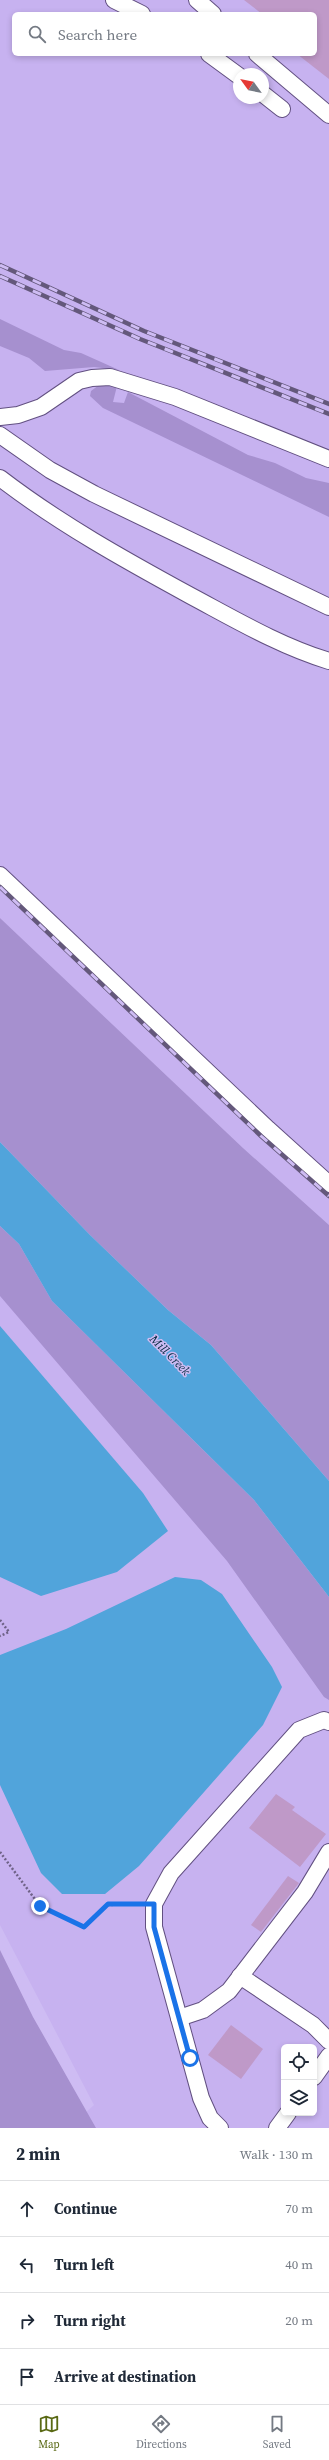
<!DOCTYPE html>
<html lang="en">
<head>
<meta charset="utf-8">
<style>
	body { margin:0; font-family:"Source Serif 4",serif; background:#f2f2f3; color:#1f2937 }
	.controls { position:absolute; right:12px; bottom:12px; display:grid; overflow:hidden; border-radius:6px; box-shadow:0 2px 6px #0003 }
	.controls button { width:36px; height:36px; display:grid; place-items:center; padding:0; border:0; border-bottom:1px solid #e0e1e3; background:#fff; color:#1f2937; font:20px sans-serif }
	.compass { position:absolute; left:233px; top:68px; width:36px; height:36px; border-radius:50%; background:#fff; box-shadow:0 2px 6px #0003; rotate:303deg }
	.stop { position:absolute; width:12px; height:12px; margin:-9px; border:3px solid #1a73e8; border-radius:50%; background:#fff }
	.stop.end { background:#1a73e8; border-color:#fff; box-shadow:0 1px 4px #0008 }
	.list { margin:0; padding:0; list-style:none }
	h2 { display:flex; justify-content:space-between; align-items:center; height:52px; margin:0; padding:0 16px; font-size:17px }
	h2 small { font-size:13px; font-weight:400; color:#747a83 }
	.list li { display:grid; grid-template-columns:26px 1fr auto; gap:12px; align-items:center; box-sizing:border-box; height:56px; padding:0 16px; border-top:1px solid #e0e1e3 }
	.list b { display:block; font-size:15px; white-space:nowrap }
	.list em { font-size:13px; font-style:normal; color:#747a83 }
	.icon { flex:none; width:22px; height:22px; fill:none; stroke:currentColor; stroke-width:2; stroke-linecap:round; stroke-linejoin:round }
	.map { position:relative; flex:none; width:329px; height:2128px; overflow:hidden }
	.search { position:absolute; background:#fff; box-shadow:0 2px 6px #0003; left:12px; right:12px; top:12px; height:44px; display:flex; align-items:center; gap:10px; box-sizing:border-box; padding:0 14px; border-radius:6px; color:#747a83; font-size:15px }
	.sheet { height:276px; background:#fff }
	nav { display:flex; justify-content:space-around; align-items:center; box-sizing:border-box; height:56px; border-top:1px solid #e0e1e3; background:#fff; font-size:11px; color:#747a83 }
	nav a { display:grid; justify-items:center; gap:2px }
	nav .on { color:#596914 }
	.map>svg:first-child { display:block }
	.built { fill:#c7b2f0; fill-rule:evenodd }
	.green { fill:#a690cf }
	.water { fill:#51a4db }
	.building { fill:#bf99c8 }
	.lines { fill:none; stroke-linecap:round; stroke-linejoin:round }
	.minor-casing { stroke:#625081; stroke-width:18 }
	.path { stroke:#6f6287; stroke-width:2.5; stroke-dasharray:2 2; stroke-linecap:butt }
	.minor { stroke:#fff; stroke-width:16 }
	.rail-casing { stroke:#64587b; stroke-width:4.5 }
	.rail { stroke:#cebcf3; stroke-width:3; stroke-dasharray:9; stroke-linecap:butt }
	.route { stroke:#1a73e8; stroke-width:5 }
	.labels { text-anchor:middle; stroke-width:3; stroke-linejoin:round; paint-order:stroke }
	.water-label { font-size:12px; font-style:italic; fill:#072c43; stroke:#cebcf3 }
</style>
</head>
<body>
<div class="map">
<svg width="329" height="2128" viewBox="0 0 329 2128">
	<rect width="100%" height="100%" fill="#cebcf3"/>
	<g class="built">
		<path d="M0 0H329V1225L243 1148 0 918ZM14 14H315V54H14ZM239 74H263V98H239Z"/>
		<path d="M0 1226 329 1597V2128H69L94 2105 0 1925ZM284 2047H314V2113H284Z"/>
	</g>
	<g class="green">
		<path d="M0 319 64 350 81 353 119 370 94 367 45 371 29 358 0 346Z"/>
		<path d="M99 385 117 386 113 402 124 403 128 392 248 455 275 463 306 478 329 483V517L103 408 90 396 91 391Z"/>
		<path d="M0 918 243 1148 329 1225V1481L211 1345 168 1310 90 1235 0 1142Z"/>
		<path d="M0 1226 19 1244 52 1301 254 1500 329 1597V1700L324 1697 227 1561 0 1296Z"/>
		<path d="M0 1950 33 2017 96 2128H0Z"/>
	</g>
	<g class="water">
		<path d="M0 1142 90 1235 168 1310 211 1345 329 1481V1597L254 1500 52 1301 19 1244 0 1226Z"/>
		<path d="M0 1326 143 1493 168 1531 117 1572 41 1596 0 1577Z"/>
		<path d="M175 1577 201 1580 222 1594 272 1667 282 1687 263 1725 139 1866 105 1894H62L41 1873 0 1785V1655L66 1629Z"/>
	</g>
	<g class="building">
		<path d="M244 0H329V79L297 54H315V14H262Z"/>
		<path d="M276 1794 295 1807 292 1810 326 1834 300 1867 249 1828Z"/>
		<path d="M288 1876 299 1883 261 1932 251 1925Z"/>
		<path d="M231 2025 263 2049 241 2079 208 2055Z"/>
	</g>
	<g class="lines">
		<g class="minor-casing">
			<g id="minor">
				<path d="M114 0 142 14"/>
				<path d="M197 0 213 14"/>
				<path d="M209 54 239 76"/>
				<path d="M257 54 329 115"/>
				<path d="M263 94 282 109"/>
				<path d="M0 417 18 415 41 407 79 381 92 378 110 377 175 397 329 459"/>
				<path d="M0 435 50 470 94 494 329 607"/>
				<path d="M0 478C60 524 125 560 191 596 236 620 280 646 329 661"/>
				<path d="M0 875 268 1129 329 1184"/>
				<path d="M240 1976 313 2025 329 2041"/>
				<path d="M179 2018 203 2010 229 1991 305 1892 329 1852"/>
				<path d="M314 2077 329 2056"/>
				<path d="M220 2128 210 2118 201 2098 154 1927V1904L171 1873 299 1730 324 1720 329 1722"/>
				<path d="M277 2128 288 2113"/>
			</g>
		</g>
		<g class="path">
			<path d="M0 1620 9 1632 0 1636"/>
			<path d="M0 1852 40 1906 84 1927 108 1905 140 1904"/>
		</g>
		<use href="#minor" class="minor"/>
		<g class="rail-casing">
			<g id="rail">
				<path d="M0 265 144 331 329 404"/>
				<path d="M0 276 140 339 329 414"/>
				<path d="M0 887 261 1136 329 1196"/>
			</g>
		</g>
		<use href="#rail" class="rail"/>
	</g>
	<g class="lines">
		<path class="route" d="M40 1906 84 1927 108 1904H154V1927L190 2058"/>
	</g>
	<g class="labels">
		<g class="water-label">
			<text transform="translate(170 1355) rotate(45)" y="4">Mill Creek</text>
		</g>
	</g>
</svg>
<div class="controls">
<button><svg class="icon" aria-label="locate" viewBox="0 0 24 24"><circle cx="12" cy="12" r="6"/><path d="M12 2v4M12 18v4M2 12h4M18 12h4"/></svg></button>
<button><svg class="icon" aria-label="layers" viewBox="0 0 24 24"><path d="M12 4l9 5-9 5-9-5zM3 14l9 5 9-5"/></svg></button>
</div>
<svg class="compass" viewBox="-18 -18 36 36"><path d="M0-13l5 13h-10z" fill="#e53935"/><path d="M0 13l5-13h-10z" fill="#747a83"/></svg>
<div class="stop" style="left:190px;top:2058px"></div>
<div class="stop end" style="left:40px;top:1906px"></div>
<div class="search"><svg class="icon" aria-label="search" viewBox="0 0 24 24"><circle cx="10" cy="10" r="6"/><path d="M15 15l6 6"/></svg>Search here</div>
</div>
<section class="sheet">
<h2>2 min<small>Walk · 130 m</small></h2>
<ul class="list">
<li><svg class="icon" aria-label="ahead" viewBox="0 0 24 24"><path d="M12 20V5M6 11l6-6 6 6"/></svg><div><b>Continue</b></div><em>70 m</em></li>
<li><svg class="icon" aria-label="left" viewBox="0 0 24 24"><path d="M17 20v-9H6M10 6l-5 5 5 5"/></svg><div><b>Turn left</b></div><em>40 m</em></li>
<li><svg class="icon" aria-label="right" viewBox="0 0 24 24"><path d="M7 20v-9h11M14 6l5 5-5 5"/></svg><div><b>Turn right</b></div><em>20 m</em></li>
<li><svg class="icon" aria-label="arrive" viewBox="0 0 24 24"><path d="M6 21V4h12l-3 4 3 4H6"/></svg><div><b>Arrive at destination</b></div></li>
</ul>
</section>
<nav>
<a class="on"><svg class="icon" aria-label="map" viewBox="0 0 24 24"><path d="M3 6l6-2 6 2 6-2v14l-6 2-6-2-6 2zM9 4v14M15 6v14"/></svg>Map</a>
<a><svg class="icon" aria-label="directions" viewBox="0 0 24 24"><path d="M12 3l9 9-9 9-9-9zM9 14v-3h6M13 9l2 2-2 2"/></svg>Directions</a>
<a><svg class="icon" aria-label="saved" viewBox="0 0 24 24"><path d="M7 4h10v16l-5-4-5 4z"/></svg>Saved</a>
</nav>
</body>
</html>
